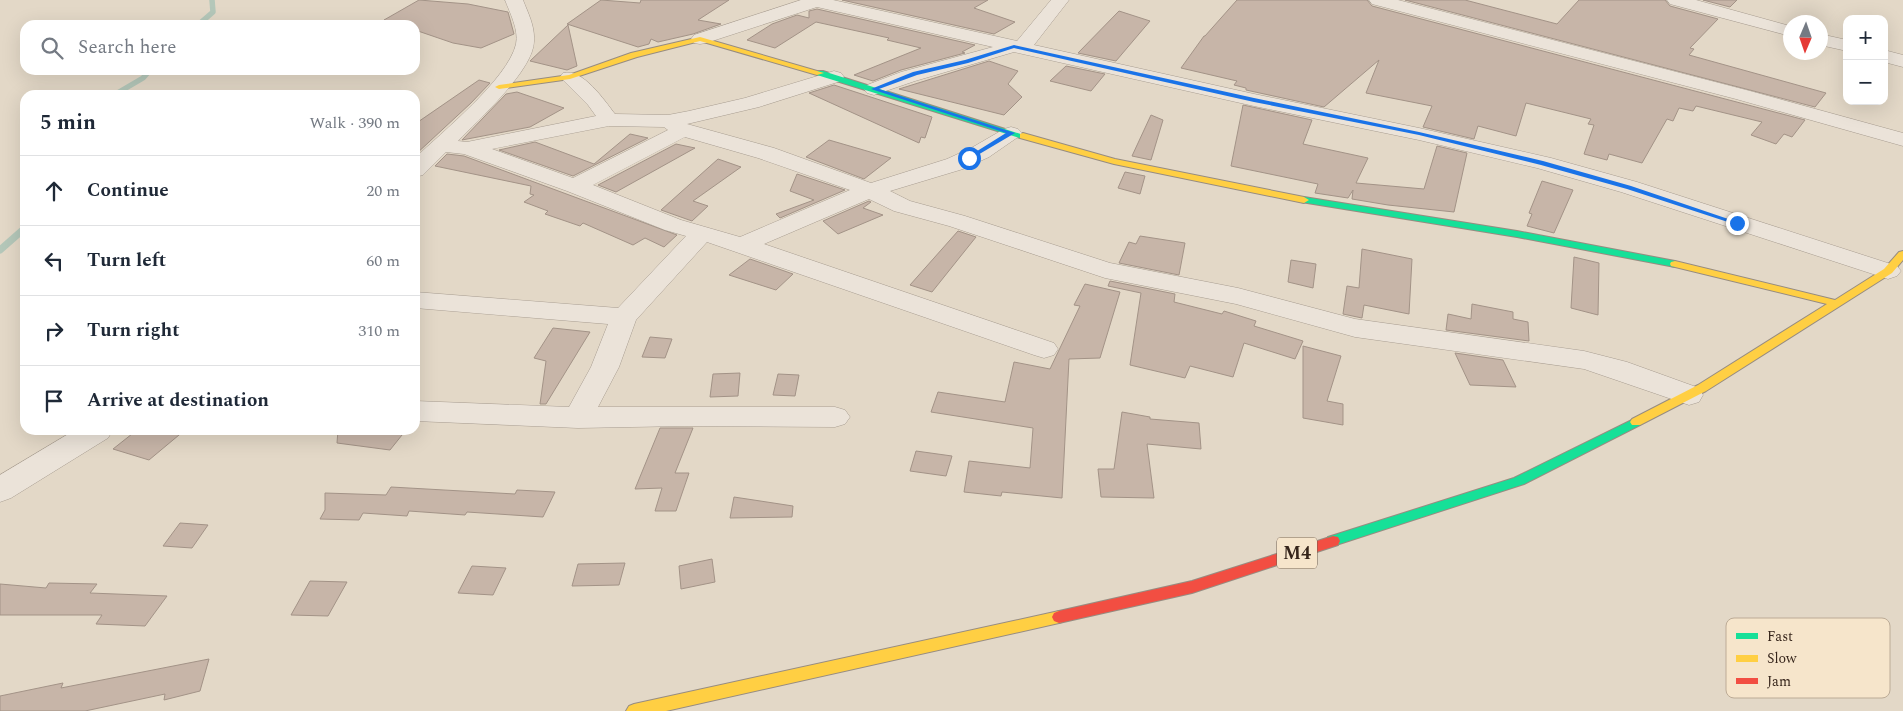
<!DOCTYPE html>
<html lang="en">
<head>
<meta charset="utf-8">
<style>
	body { margin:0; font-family:Spectral,serif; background:#f6f6f7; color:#1f2937 }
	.controls { position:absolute; right:15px; top:15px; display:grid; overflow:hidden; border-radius:10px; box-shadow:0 5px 20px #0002 }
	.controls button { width:45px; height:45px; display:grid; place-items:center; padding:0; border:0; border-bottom:1px solid #e0e1e3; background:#fff; color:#1f2937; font:25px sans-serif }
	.compass { position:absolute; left:1783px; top:15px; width:45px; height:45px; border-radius:50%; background:#fff; box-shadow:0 5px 20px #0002; rotate:182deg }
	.stop { position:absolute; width:15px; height:15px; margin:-11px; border:4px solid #1a73e8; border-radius:50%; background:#fff }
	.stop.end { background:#1a73e8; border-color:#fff; box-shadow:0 1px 5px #0008 }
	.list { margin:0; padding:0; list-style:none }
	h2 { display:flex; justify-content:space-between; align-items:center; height:65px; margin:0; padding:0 20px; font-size:21px }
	h2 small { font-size:16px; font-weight:400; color:#747a83 }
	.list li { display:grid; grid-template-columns:32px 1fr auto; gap:15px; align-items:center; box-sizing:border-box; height:70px; padding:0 20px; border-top:1px solid #e0e1e3 }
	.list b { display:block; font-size:19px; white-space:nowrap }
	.list em { font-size:16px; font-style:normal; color:#747a83 }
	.icon { flex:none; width:28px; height:28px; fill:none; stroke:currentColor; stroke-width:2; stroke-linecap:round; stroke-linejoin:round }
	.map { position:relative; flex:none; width:1903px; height:711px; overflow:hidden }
	.search { position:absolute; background:#fff; box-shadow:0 5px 20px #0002; left:20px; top:20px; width:400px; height:55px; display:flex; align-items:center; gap:12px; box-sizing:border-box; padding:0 18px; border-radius:15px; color:#747a83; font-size:19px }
	.panel { position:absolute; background:#fff; box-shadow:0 5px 20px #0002; left:20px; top:90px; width:400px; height:345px; border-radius:15px }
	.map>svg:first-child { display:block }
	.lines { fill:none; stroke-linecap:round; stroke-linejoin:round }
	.stream-far1 { stroke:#b4c7b9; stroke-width:5.5 }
	.stream { stroke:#b4c7b9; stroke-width:7 }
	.building { fill:#c7b5a8; stroke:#a39387 }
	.street-casing { stroke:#a89d91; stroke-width:1 }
	.fast-casing { stroke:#978c81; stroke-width:2 }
	.slow-casing { stroke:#978c81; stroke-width:2 }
	.jam-casing { stroke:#978c81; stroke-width:2 }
	.street { fill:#ebe3d9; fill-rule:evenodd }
	.fast { fill:#16e098; fill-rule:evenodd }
	.slow { fill:#ffcf43; fill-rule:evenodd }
	.jam { fill:#f24e42; fill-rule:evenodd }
	.route { fill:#1a73e8 }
	.labels { text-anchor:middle; stroke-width:5; stroke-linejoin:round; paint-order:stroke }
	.shield { fill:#f6e5cb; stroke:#6f5e4f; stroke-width:1 }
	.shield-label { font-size:18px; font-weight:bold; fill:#35241a }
	.key { fill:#f6e5cb; stroke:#bcab96; stroke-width:1 }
	.key-label { font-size:14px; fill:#35241a }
</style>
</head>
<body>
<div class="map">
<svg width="1903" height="711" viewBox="0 0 1903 711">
	<rect width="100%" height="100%" fill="#e3d8c7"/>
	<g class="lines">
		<g class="stream-far1">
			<path d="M198 25 213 12 212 0"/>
			<path d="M114 95 143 78 150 70"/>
		</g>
		<path class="stream" d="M0 250 25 228"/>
	</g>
	<g class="building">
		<path d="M419 0 468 4 508 12 514 34 481 48 453 43 415 30V25H398L384 20Z"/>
		<path d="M601 0 640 3 641 0H729L698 20 721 24 693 34 658 42 651 39 649 44 638 47 567 24Z"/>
		<path d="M842 0H988L974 8 1015 22 994 34Z"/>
		<path d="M1237 0H1367L1372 6 1805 120 1792 137 1784 134 1776 144 1751 135 1762 122 1696 106 1693 111 1679 108 1673 121 1667 119 1642 163 1609 154 1607 160 1584 154 1594 125 1588 124 1591 119 1526 103 1516 136 1478 126 1474 139 1423 127 1432 106 1366 93 1379 60 1324 107 1246 90V88L1234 85 1237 81 1181 68 1204 36H1205Z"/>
		<path d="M1405 0H1465L1557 24 1579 0H1665L1670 6 1718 19 1690 48 1694 49 1689 55 1826 93 1815 107Z"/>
		<path d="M1703 0H1737L1730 7Z"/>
		<path d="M817 9 975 45 962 52 965 53 901 70 873 81 854 75 921 48 887 40 889 38 816 22 775 48 747 40 772 24 797 15 809 18V11Z"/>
		<path d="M1119 11 1150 21 1116 61 1078 53Z"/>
		<path d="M568 25 577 66 567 70 530 61Z"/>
		<path d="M989 61 1018 71 1008 84 1022 97 1004 115 899 89Z"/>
		<path d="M1066 66 1105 74 1091 91 1050 81Z"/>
		<path d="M479 80 490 83 471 103 415 155V124Z"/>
		<path d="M834 85 932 117 925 138 921 137 919 143 809 93Z"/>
		<path d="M517 92 564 108 530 127 462 140 506 94Z"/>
		<path d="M1243 105 1312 120 1303 144 1368 158 1356 183 1424 189 1437 146 1467 153 1454 212 1388 205 1352 199 1353 190 1348 198 1315 193 1318 184 1231 166Z"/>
		<path d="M1151 115 1163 120 1151 160 1132 156Z"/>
		<path d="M630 134 648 138 573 176 499 150 535 142 594 164Z"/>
		<path d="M829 140 891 158 864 179 806 157Z"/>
		<path d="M676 144 695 148 616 192 598 185Z"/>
		<path d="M447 154 464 156 677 235 664 247 645 238 633 245 583 223 580 226 545 214 548 211 524 202 534 195 530 194 531 186 435 166Z"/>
		<path d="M718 159 741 167 693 201 708 206 692 221 661 210Z"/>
		<path d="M1125 172 1145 176 1140 194 1118 188Z"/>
		<path d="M797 174 845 190 780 218 776 214 814 200 790 191Z"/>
		<path d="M1542 181 1573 190 1554 233 1527 226 1532 214 1529 213Z"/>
		<path d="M869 201 871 202 863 208 883 215 838 234 823 221Z"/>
		<path d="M958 231 976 237 932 292 910 285Z"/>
		<path d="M1140 236 1185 243 1179 275 1119 263 1129 242 1136 244Z"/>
		<path d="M1362 249 1412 259 1409 314 1364 305 1362 318 1343 314 1347 286 1359 288Z"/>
		<path d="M1574 257 1599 263 1598 315 1571 308Z"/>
		<path d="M750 259 793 274 776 290 729 275Z"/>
		<path d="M1291 260 1316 264 1313 288 1288 282Z"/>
		<path d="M1110 281 1175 294 1174 302 1222 314 1224 311 1256 321 1254 326 1303 341 1295 359 1244 343 1233 377 1190 366 1185 378 1130 365 1141 293 1108 286Z"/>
		<path d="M1085 284 1120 292 1100 358 1069 359 1062 498 1002 492 1001 496 964 492 969 461 1030 468 1033 428 931 412 938 392 1005 402 1014 362 1050 369 1080 306 1074 305Z"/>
		<path d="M1472 304 1513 312V319L1528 322 1529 341 1446 330 1448 314 1471 319Z"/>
		<path d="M553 328 590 332 546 404H540L546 361 534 358Z"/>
		<path d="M650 337 672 339 665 358 642 357Z"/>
		<path d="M1303 346 1341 356 1327 401 1343 404V425L1303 418Z"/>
		<path d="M1455 353 1503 360 1516 387 1470 385Z"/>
		<path d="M740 373 738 396 710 397 713 374Z"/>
		<path d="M778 374 799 375 795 396 773 395Z"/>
		<path d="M1122 412 1150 417V419L1199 423 1201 449 1147 444 1154 498 1101 497 1098 469H1114Z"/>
		<path d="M660 428H693L675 473H689L676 511H655L662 488 635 489Z"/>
		<path d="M137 430H185L149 460 113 449Z"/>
		<path d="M338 430H406L390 450 337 443Z"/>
		<path d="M916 451 952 456 946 476 910 471Z"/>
		<path d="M391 487 515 494 517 490 555 492 543 517 467 512 465 515 409 511 407 516 363 513 359 520 320 519 325 510V493L386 495Z"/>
		<path d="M734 497 793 506 792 517 730 518Z"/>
		<path d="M180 523 208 525 192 548 163 546Z"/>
		<path d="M712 559 715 582 681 589 679 566Z"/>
		<path d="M625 563 619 585 572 586 578 564Z"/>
		<path d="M472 566 506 568 493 595 458 593Z"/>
		<path d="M310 581 347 582 328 616 291 615Z"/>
		<path d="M49 583 97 584 90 593 167 596 145 626 96 624 102 615H0V584L46 588Z"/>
		<path d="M209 659 200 691 164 700 165 694 85 711H0V696L63 683 61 688Z"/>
	</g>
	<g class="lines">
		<g class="street-casing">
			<g id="street">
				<path d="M505 0H523C528 13 535 26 534 41 534 70 478 120 458 141L467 142 596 116 588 105 560 77 563 73C583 68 604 100 615 114L668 115 689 111 745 98 834 71 841 73 844 77 841 81 759 107 687 124 774 148 871 183 947 159 973 147 1004 129 1011 127 1018 129 1022 133 1018 137 989 157 963 169 890 191 910 201 965 216 1110 263 1238 288 1355 319 1584 351 1627 362 1699 388 1703 395 1699 402 1689 405 1584 369 1355 337 1236 304 1105 278 949 226 894 211 869 199 764 244 1054 343 1058 349 1054 355 1044 358 1034 355 707 242 636 320 619 367 598 407H835L845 410 850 417 845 424 835 427 684 426 578 428 415 421V401L569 407 591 367 608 324 415 308V292L618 308 686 236 665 230 567 191 464 154 446 152 423 175 415 177V158C441 133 508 79 516 44 519 30 510 13 505 0ZM609 126 664 127 668 130 573 178 492 149ZM685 137 758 158 850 190 740 237 681 220 593 185Z"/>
				<path d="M801 0H833L1017 41 1051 0H1069L1034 45 1254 94 1419 128 1551 158 1637 182 1897 266 1901 271 1897 276 1888 279 1879 276 1621 192 1537 168 1419 140 1254 106 1014 52 915 81 874 95 867 93 864 89 867 85 901 72 993 47 817 7 706 43 700 44 694 43 691 39 694 35Z"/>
				<path d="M1369 0H1398L1750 91 1903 133V146L1736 99 1372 4Z"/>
				<path d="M1667 0H1696L1790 26V36L1670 4Z"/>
				<path d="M1820 34 1847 40V51L1820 45Z"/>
				<path d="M1884 50 1903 55V67L1884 62Z"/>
				<path d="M75 430H113L108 438 11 498 0 502V475Z"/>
			</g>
		</g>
		<g class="fast-casing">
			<g id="fast">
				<path d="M817 71H823L1027 136 1026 138H1020L817 75Z"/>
				<path d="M1304 197 1517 231 1675 261 1680 264 1675 267 1517 237 1301 202 1299 200Z"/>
				<path d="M1636 418 1640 419 1642 422 1640 425 1524 484 1333 546 1328 545 1326 541 1328 537 1514 478Z"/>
			</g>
		</g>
		<g class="slow-casing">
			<g id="slow">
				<path d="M700 37 824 73 817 75 700 41 637 57 570 79 499 89 495 87 499 85 569 75 631 53Z"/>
				<path d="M1023 133 1115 159 1304 197 1309 200 1304 203 1114 164 1020 138V134Z"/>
				<path d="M1903 251V260L1892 273 1706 391 1640 425H1632L1630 422 1632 419 1698 385 1827 304 1671 266 1670 264 1671 262 1675 261 1835 300 1884 269 1899 252Z"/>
				<path d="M1059 611 1064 613 1066 617 1064 621 1059 623 666 711H626L629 706 634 704Z"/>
			</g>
		</g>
		<g class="jam-casing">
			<path id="jam" d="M1333 536 1338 537 1340 541 1338 545 1192 593 1059 623 1054 621 1052 617 1054 613 1059 611 1192 581Z"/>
		</g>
		<use href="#street" class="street"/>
		<use href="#fast" class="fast"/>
		<use href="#slow" class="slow"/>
		<use href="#jam" class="jam"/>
	</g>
	<path class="route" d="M1014 45 1254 98 1419 132 1543 161 1631 186 1740 223 1734 224 1627 189 1541 165 1419 135 1254 102 1014 48 968 63 917 75 879 89 1015 133 971 159 966 158 1006 133 871 89 913 72 965 60Z"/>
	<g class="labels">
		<rect class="shield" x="1277" y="537.5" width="40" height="31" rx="4"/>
		<g class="shield-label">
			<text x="1297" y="559">M4</text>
		</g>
	</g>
	<rect x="1726" y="618" width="164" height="80" rx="8" class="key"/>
	<rect x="1736" y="633" width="22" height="6" fill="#16e098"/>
	<rect x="1736" y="655" width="22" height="7" fill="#ffcf43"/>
	<rect x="1736" y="678" width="22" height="6" fill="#f24e42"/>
	<g class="key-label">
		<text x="1767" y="641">Fast</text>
		<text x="1767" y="663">Slow</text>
		<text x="1767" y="686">Jam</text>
	</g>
</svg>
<div class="controls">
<button>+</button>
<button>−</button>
</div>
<svg class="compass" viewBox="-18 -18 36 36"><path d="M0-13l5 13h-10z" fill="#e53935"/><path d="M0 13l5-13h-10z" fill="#747a83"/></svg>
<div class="stop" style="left:969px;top:158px"></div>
<div class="stop end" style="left:1737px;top:223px"></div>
<div class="search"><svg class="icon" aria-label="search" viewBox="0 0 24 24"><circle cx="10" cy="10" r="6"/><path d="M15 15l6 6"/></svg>Search here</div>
<section class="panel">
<h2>5 min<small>Walk · 390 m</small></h2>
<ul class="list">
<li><svg class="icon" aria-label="ahead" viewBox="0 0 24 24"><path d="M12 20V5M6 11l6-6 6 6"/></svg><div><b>Continue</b></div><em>20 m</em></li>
<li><svg class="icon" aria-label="left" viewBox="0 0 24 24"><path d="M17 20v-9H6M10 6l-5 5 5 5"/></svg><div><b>Turn left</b></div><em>60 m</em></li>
<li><svg class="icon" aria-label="right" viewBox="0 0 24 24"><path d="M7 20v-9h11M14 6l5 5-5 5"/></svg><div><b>Turn right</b></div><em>310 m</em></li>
<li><svg class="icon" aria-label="arrive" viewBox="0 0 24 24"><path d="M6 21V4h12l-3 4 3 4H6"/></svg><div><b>Arrive at destination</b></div></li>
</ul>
</section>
</div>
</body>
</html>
